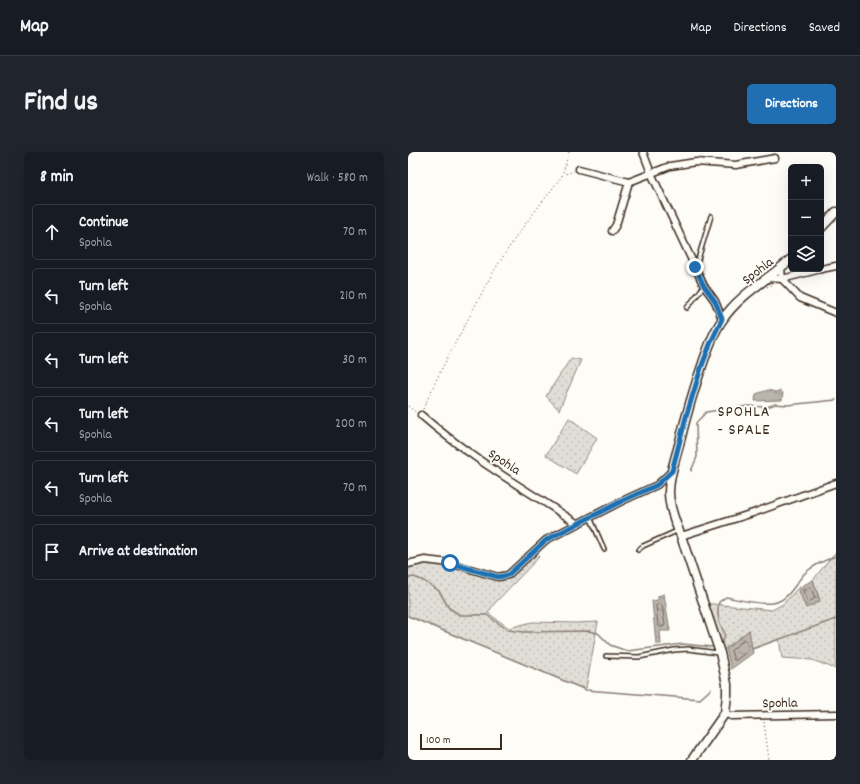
<!DOCTYPE html>
<html lang="en">
<head>
<meta charset="utf-8">
<style>
	body { margin:0; font-family:Dekko,sans-serif; background:#20242c; color:#f1f3f6 }
	.controls { position:absolute; right:12px; top:12px; display:grid; overflow:hidden; border-radius:6px; box-shadow:0 4px 16px #0002 }
	.controls button { width:36px; height:36px; display:grid; place-items:center; padding:0; border:0; border-bottom:1px solid #363941; background:#171b24; color:#f1f3f6; font:20px sans-serif }
	.scale { position:absolute; left:12px; bottom:10px; width:82px; box-sizing:border-box; padding-left:4px; border:2px solid #3b2a1e; border-top:0; font-size:11px; line-height:14px; white-space:nowrap; color:#3b2a1e; -webkit-text-stroke:3px #fdfcf7; paint-order:stroke }
	.stop { position:absolute; width:12px; height:12px; margin:-9px; border:3px solid #1f6fb2; border-radius:50%; background:#fff }
	.stop.end { background:#1f6fb2; border-color:#fff; box-shadow:0 1px 4px #0008 }
	.list { margin:0; padding:0; list-style:none }
	h2 { display:flex; justify-content:space-between; align-items:center; height:52px; margin:0; padding:0 16px; font-size:17px }
	h2 small { font-size:13px; font-weight:400; color:#9ea1a6 }
	.list li { display:grid; grid-template-columns:26px 1fr auto; gap:12px; align-items:center; box-sizing:border-box; height:56px; margin:0 8px 8px; padding:0 8px; border:1px solid #363941; border-radius:6px }
	.list b { display:block; font-size:15px; white-space:nowrap }
	.list p { margin:0; font-size:13px; white-space:nowrap; color:#9ea1a6 }
	.list em { font-size:13px; font-style:normal; color:#9ea1a6 }
	.icon { flex:none; width:22px; height:22px; fill:none; stroke:currentColor; stroke-width:2; stroke-linecap:round; stroke-linejoin:round }
	.map { position:relative; flex:none; width:428px; height:608px; overflow:hidden; border-radius:6px }
	header { display:flex; align-items:center; gap:24px; box-sizing:border-box; height:56px; padding:0 20px; background:#171b24; border-bottom:1px solid #363941 }
	header strong { font-size:19px }
	nav { display:flex; gap:22px; margin-inline-start:auto; font-size:14px }
	.intro { display:flex; align-items:center; justify-content:space-between; box-sizing:border-box; height:96px; padding:0 24px }
	h1 { margin:0; font-size:28px }
	.button { padding:10px 18px; border-radius:6px; background:#1f6fb2; color:#fff; font-size:14px; font-weight:700 }
	main { display:flex; gap:24px; padding:0 24px }
	aside { flex:1; background:#171b24; border-radius:6px; box-shadow:0 4px 16px #0002 }
	.map>svg:first-child { display:block }
	.green { fill:url(#green-dots); stroke:#8e847a }
	.water { fill:url(#water-ripples); stroke:#887d74 }
	.lines { fill:none; stroke-linecap:round; stroke-linejoin:round }
	.shore { stroke:#6e6157; stroke-width:1 }
	.stream { stroke:#887d74; stroke-width:1.5 }
	.lane-casing { stroke:#3b2a1e; stroke-width:6 }
	.street-casing { stroke:#3b2a1e; stroke-width:9 }
	.secondary-casing { stroke:#3b2a1e; stroke-width:11 }
	.path { stroke:#3b2a1e; stroke-width:1; stroke-dasharray:1 3; stroke-linecap:butt }
	.lane { stroke:#fdfcf7; stroke-width:3 }
	.street { stroke:#fdfcf7; stroke-width:6 }
	.secondary { stroke:#fdfcf7; stroke-width:8 }
	.route { stroke:#1f6fb2; stroke-width:5 }
	.labels { text-anchor:middle; stroke-width:4; stroke-linejoin:round; paint-order:stroke }
	.street-label { font-size:14px; fill:#3b2a1e; stroke:#fdfcf7 }
	.quarter-label { font-size:16px; letter-spacing:1px; fill:#3b2a1e; stroke:#fdfcf7 }
</style>
</head>
<body>
<header>
<strong>Map</strong>
<nav><a>Map</a><a>Directions</a><a>Saved</a></nav>
</header>
<div class="intro"><h1>Find us</h1><a class="button">Directions</a></div>
<main>
<aside>
<h2>8 min<small>Walk · 580 m</small></h2>
<ul class="list">
<li><svg class="icon" aria-label="ahead" viewBox="0 0 24 24"><path d="M12 20V5M6 11l6-6 6 6"/></svg><div><b>Continue</b><p>Spohla</p></div><em>70 m</em></li>
<li><svg class="icon" aria-label="left" viewBox="0 0 24 24"><path d="M17 20v-9H6M10 6l-5 5 5 5"/></svg><div><b>Turn left</b><p>Spohla</p></div><em>210 m</em></li>
<li><svg class="icon" aria-label="left" viewBox="0 0 24 24"><path d="M17 20v-9H6M10 6l-5 5 5 5"/></svg><div><b>Turn left</b></div><em>30 m</em></li>
<li><svg class="icon" aria-label="left" viewBox="0 0 24 24"><path d="M17 20v-9H6M10 6l-5 5 5 5"/></svg><div><b>Turn left</b><p>Spohla</p></div><em>200 m</em></li>
<li><svg class="icon" aria-label="left" viewBox="0 0 24 24"><path d="M17 20v-9H6M10 6l-5 5 5 5"/></svg><div><b>Turn left</b><p>Spohla</p></div><em>70 m</em></li>
<li><svg class="icon" aria-label="arrive" viewBox="0 0 24 24"><path d="M6 21V4h12l-3 4 3 4H6"/></svg><div><b>Arrive at destination</b></div></li>
</ul>
</aside>
<div class="map">
<svg width="428" height="608" viewBox="0 0 428 608">
	<defs>
		<pattern id="green-dots" width="8" height="8" patternUnits="userSpaceOnUse"><rect width="8" height="8" fill="#e1ded7"/><path d="M2 2h.1M6 6h.1" fill="none" stroke="#c2bfb8" stroke-width="1.8" stroke-linecap="round"/></pattern>
		<pattern id="water-ripples" width="26" height="14" patternUnits="userSpaceOnUse"><rect width="26" height="14" fill="#bbb4ad"/><path d="M2 4q2-2 4 0t4 0M15 11q2-2 4 0t4 0" fill="none" stroke="#99938c"/></pattern>
	</defs>
	<rect width="100%" height="100%" fill="#fdfcf7"/>
	<filter id="ink" filterUnits="userSpaceOnUse"><feTurbulence type="fractalNoise" baseFrequency=".025" numOctaves="2"/><feDisplacementMap in="SourceGraphic" scale="8" xChannelSelector="R" yChannelSelector="G"/><feConvolveMatrix kernelMatrix="1 2 1 2 8 2 1 2 1" color-interpolation-filters="sRGB"/></filter>
	<g filter="url(#ink)">
		<g class="green">
			<path d="M163 206 173 208 151 258 138 244Z"/>
			<path d="M161 266 189 286 168 322 138 303Z"/>
			<path d="M125 399 131 405 86 452 80 461 101 476 124 470 168 471 190 470 178 536 171 535 0 464V413L17 408 42 411 90 425 100 423Z"/>
			<path d="M428 400V517L404 508 374 506 371 487 344 497 341 478 312 501 295 451 364 458 375 452 390 436 398 456 412 449 405 428 424 404Z"/>
		</g>
		<g class="water">
			<path d="M360 238 367 240 373 239 375 241 374 248 347 249 348 242Z"/>
			<path d="M405 428 412 449 398 456 390 436Z"/>
			<path d="M256 442 262 479H252L253 492H248L244 449 250 448V444Z"/>
			<path d="M341 478 345 501 323 517 318 497Z"/>
		</g>
		<g class="lines">
			<g class="shore">
				<path d="M401 435 403 436 407 446 401 450 400 449 395 439Z"/>
				<path d="M250 452H252L254 453 257 473 255 475H252L250 473 248 454Z"/>
				<path d="M337 487 339 489 340 499 328 508H326L323 499Z"/>
			</g>
			<g class="stream">
				<path d="M283 319 289 305 288 271 298 260 340 254 359 255 367 252 379 253 428 248"/>
				<path d="M0 426 6 425 16 429 31 439 41 456 52 463H79L100 478 116 480 180 479 190 481 202 493 219 499 275 492 304 495 306 494"/>
				<path d="M0 464 178 538 292 547 303 537"/>
				<path d="M311 491 315 489 317 482C311 471 308 462 311 450L318 445C333 448 350 453 365 451 380 449 387 432 396 422 405 413 417 408 428 404"/>
				<path d="M344 497 428 467"/>
			</g>
			<g class="lane-casing">
				<g id="lane">
					<path d="M288 114 303 64"/>
					<path d="M279 156 296 134"/>
					<path d="M182 365 196 397"/>
					<path d="M230 398 235 394 269 379"/>
					<path d="M198 504 231 505 266 498 280 497 310 501"/>
				</g>
			</g>
			<g class="street-casing">
				<g id="street">
					<path d="M235 0 243 21 296 134 307 149 314 167"/>
					<path d="M171 17 221 30 262 14 288 10 328 13 367 6"/>
					<path d="M204 79 208 73 221 30"/>
					<path d="M373 116 374 127 392 146 428 161"/>
					<path d="M413 117 428 114"/>
					<path d="M359 126 374 127 413 117"/>
					<path d="M13 263C61 305 117 337 170 372"/>
					<path d="M273 384 345 361 428 331"/>
					<path d="M0 412 17 408 42 411 90 425 100 423 138 388 214 349 249 333 264 319"/>
					<path d="M317 561 323 564 428 562"/>
				</g>
			</g>
			<g class="secondary-casing">
				<g id="secondary">
					<path d="M413 76 428 60"/>
					<path d="M284 608 317 561 319 543V532L312 501 273 384C267 370 261 355 261 340 261 324 267 308 271 293 278 264 286 236 296 208 301 194 306 179 315 167 332 142 361 127 383 107"/>
				</g>
			</g>
			<g class="path">
				<path d="M154 23 166 19"/>
				<path d="M359 135 365 132"/>
				<path d="M0 254 9 261"/>
				<path d="M15 257 34 216 84 122 109 83 154 24 161 0"/>
				<path d="M356 570 361 608"/>
			</g>
			<use href="#lane" class="lane"/>
			<use href="#street" class="street"/>
			<use href="#secondary" class="secondary"/>
		</g>
	</g>
	<g class="lines" filter="url(#ink)">
		<path class="route" d="M42 411 90 425 100 423 138 388 214 349 249 333 264 319 278 265 293 216 303 190 314 167 307 149 296 134 287 115"/>
	</g>
	<g class="labels">
		<g class="street-label">
			<text transform="translate(349 118) rotate(-38)" y="5">Spohla</text>
			<text transform="translate(97 309) rotate(33)" y="5">Spohla</text>
			<text transform="translate(372 550) rotate(-1)" y="5">Spohla</text>
		</g>
		<g class="quarter-label">
			<text x="336" y="264">SPOHLA<tspan x="336" dy="18">- SPALE</tspan></text>
		</g>
	</g>
</svg>
<div class="controls">
<button>+</button>
<button>−</button>
<button><svg class="icon" aria-label="layers" viewBox="0 0 24 24"><path d="M12 4l9 5-9 5-9-5zM3 14l9 5 9-5"/></svg></button>
</div>
<div class="scale">100 m</div>
<div class="stop" style="left:42px;top:411px"></div>
<div class="stop end" style="left:287px;top:115px"></div>
</div>
</main>
</body>
</html>
